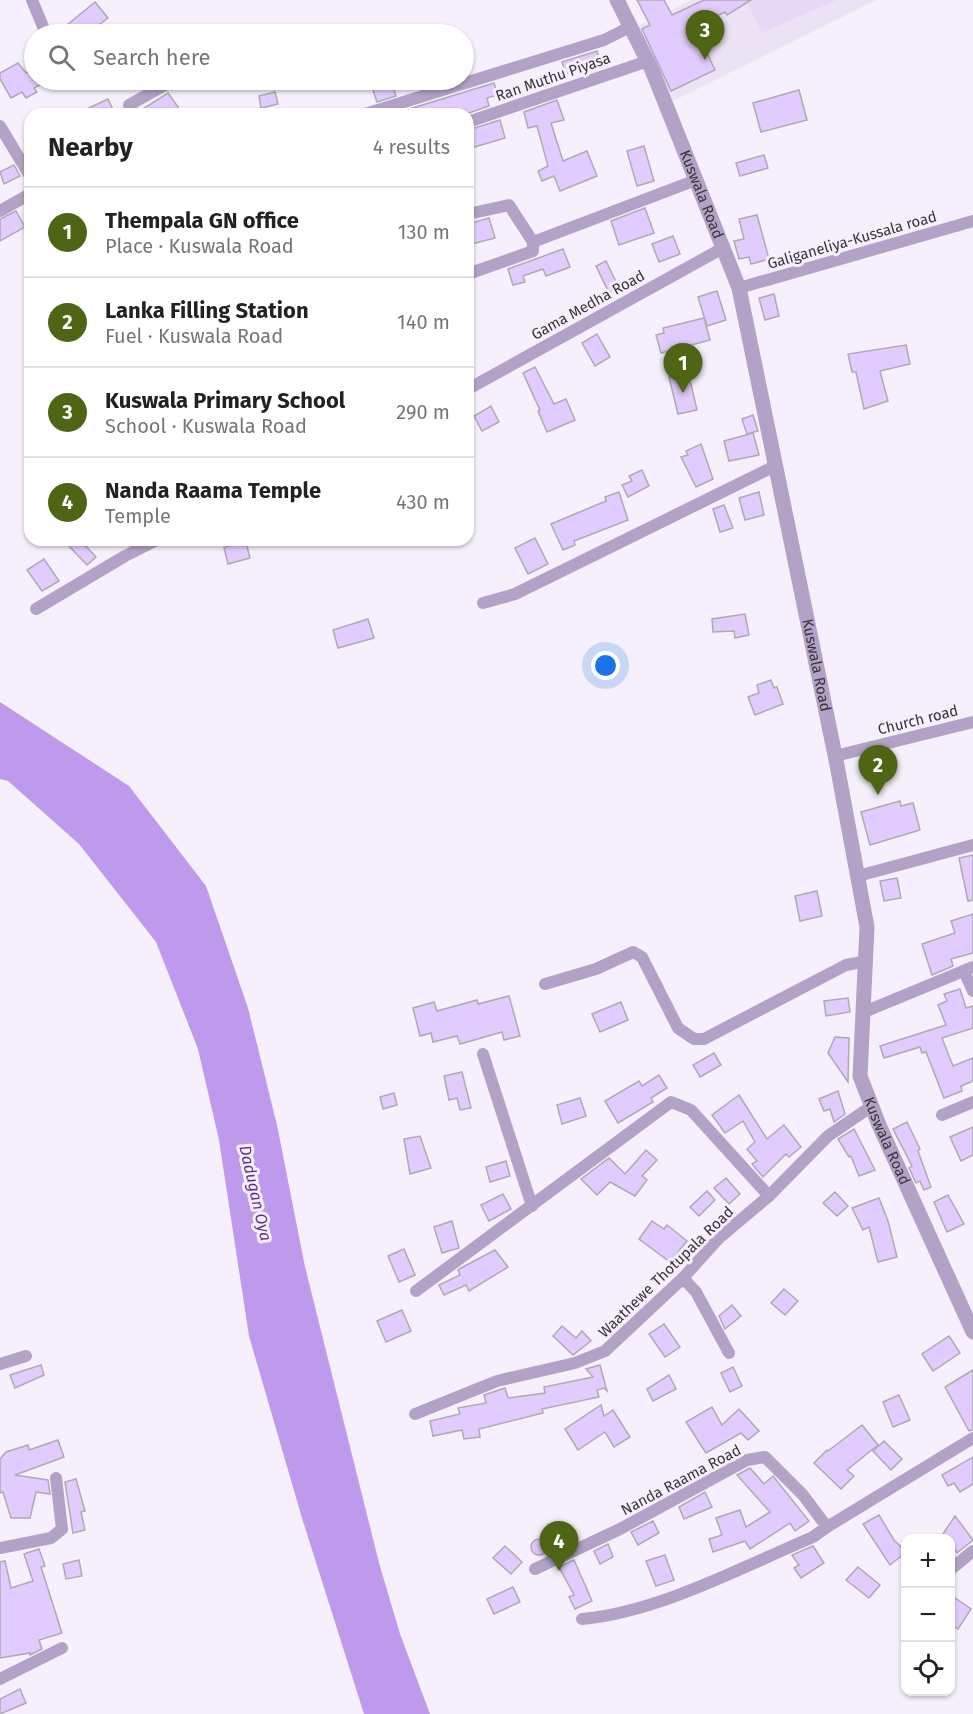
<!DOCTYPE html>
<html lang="en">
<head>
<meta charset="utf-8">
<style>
	body { margin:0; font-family:"Fira Sans",sans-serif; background:#f2f2f2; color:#222 }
	.controls { position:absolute; right:18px; bottom:18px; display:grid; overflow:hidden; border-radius:12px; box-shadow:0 2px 4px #0004 }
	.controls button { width:54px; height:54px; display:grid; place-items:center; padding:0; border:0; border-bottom:2px solid #e0e0e0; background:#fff; color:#222; font:30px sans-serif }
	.you { position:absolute; left:606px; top:666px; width:21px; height:21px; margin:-15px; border:4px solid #fff; border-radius:50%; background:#1a73e8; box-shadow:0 0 0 9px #1a73e833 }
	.badge { display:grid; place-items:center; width:39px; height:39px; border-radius:50%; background:#4d6514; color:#fff; font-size:20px; font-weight:700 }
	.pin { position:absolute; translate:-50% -50px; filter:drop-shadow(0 2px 3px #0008) }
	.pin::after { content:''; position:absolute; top:32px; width:21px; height:18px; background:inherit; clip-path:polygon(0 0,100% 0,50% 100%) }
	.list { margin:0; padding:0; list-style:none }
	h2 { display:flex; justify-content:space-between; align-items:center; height:78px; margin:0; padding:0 24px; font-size:26px }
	h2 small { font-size:20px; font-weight:400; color:#767676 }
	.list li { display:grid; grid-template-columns:39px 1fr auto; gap:18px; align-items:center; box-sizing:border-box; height:90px; padding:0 24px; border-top:2px solid #e0e0e0 }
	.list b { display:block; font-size:22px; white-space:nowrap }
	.list p { margin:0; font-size:20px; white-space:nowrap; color:#767676 }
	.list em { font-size:20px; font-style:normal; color:#767676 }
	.icon { flex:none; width:33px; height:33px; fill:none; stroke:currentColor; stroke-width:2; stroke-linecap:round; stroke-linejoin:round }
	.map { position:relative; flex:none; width:973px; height:1714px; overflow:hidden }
	.search { position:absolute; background:#fff; box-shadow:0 2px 4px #0004; left:24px; top:24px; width:450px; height:66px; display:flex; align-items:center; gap:15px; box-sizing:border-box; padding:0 21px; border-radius:33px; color:#767676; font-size:22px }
	.panel { position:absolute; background:#fff; box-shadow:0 2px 4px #0004; left:24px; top:108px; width:450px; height:438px; border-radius:18px }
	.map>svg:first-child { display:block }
	.built { fill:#ebe3f5 }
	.green { fill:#e5daf5 }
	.water { fill:#bf99eb }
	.building { fill:#e2cbfe; stroke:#aeaab4; stroke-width:1.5 }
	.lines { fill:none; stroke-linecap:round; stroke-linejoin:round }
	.minor { stroke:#b2a2c7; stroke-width:12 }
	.tertiary { stroke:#b2a2c7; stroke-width:15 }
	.labels { text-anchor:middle; stroke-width:6; stroke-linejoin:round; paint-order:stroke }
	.street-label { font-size:15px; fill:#363438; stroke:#f5f0fb }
	.water-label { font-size:16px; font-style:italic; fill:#5e2b89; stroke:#f5f0fb }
</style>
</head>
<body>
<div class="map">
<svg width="973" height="1714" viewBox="0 0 973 1714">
	<rect width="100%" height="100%" fill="#f5f0fb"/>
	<path class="built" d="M692 0H876L673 101 638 26Z"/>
	<path class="green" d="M746 0H837L762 33Z"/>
	<path class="water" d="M0 702 129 786 206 886 248 1008 277 1125 305 1267 379 1563 400 1634 430 1714H364L302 1518 249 1336 219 1140 198 1049 156 942 79 844 8 781 0 779Z"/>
	<g class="building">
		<path d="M637 0H664L672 15 704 0H751L727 15 725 12 694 26 715 70 671 91 642 29 650 25Z"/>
		<path d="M95 2 108 18 95 28 98 34H71L66 26Z"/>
		<path d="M597 51 601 64 566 74 562 62Z"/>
		<path d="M18 63 26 73 33 69 34 80H39L42 84 34 88 37 92 26 98 22 92 11 98 0 79V73Z"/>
		<path d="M415 80H449L419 89Z"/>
		<path d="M391 81 396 96 377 102 372 87Z"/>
		<path d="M494 83 498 95 487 98 489 106 466 114H393Z"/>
		<path d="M799 90 807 120 761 132 753 103Z"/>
		<path d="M275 92 278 104 261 108 259 96Z"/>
		<path d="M168 93 183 114H142L141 110Z"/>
		<path d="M108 99 115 114H76Z"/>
		<path d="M557 100 564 120 551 123 563 161 587 151 597 176 560 191 554 176 542 181 538 171 548 166 537 126 528 128 524 112Z"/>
		<path d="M500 120 505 138 468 149V130Z"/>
		<path d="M644 146 654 181 637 186 627 151Z"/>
		<path d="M764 155 768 168 740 176 736 163Z"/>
		<path d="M14 165 20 176 4 184 0 172Z"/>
		<path d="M645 208 654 233 619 245 611 221Z"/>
		<path d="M16 211 25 227 0 241V219Z"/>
		<path d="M757 215 769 259 751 264 749 257 739 259 734 241 744 239 739 219Z"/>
		<path d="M489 218 495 238 468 245V224Z"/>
		<path d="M673 236 680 254 659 262 652 244Z"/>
		<path d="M563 249 570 267 546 276 543 269 523 276 525 282 513 285 508 269Z"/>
		<path d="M606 261 619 288 609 293 596 266Z"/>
		<path d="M717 291 726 320 707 326 698 297Z"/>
		<path d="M774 294 779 316 765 320 759 298Z"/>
		<path d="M704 318 710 340 661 353 656 335 664 333 663 328Z"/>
		<path d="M597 334 610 357 595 366 582 343Z"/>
		<path d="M906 345 910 364 880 371 888 401 864 409 856 372H852L848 354Z"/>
		<path d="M535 367 554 404 566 399 575 420 547 432 538 411 540 410 523 373Z"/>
		<path d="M688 372 697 410 678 414 669 377Z"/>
		<path d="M491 406 499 422 482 431 474 416Z"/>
		<path d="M753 415 758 431 747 434 742 419Z"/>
		<path d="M753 433 759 455 729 461 724 441Z"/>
		<path d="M701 444 713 479 696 487 681 457 688 455 686 451Z"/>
		<path d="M642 470 649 486 628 497 622 485 632 481 629 476Z"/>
		<path d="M619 492 628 520 574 541 575 545 563 550 551 524 606 501 605 497Z"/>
		<path d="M759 492 764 515 745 520 739 498Z"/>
		<path d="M724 505 733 528 720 532 713 509Z"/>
		<path d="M535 538 548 564 528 574 515 548Z"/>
		<path d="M63 540H80L96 557 87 565Z"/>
		<path d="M227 540 246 542 250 558 228 564 224 548 229 546Z"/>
		<path d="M44 559 59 581 42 591 27 570Z"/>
		<path d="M745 614 749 635 735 638 734 631 713 632 712 619Z"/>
		<path d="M368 619 374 638 338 648 333 630Z"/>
		<path d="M771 680 774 688 777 687 783 704 755 715 748 697 759 693 757 685Z"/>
		<path d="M900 801 901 806 913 803 920 830 870 845 861 812Z"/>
		<path d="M973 855V900L968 901 959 858Z"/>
		<path d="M897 878 901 898 884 901 880 881Z"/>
		<path d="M817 891 822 916 800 921 795 896Z"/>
		<path d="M973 914V953L951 959 953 966 932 975 922 944 955 933 951 921Z"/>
		<path d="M960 989 966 1008 973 1006V1028L942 1038 953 1066 973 1058V1081L961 1086 962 1091 944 1098 926 1052 922 1053 920 1047 884 1058 880 1046 946 1025 938 1005 947 1001 944 994Z"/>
		<path d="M509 996 520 1036 504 1040 502 1032 460 1044 457 1036 433 1042 431 1033 420 1036 413 1008 434 1002 437 1011 477 1000 478 1004Z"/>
		<path d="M848 998 850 1012 826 1016 824 1001Z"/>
		<path d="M621 1002 628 1020 600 1032 592 1014Z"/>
		<path d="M835 1037 849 1038 848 1082 828 1053Z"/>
		<path d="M714 1053 721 1065 700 1077 693 1065Z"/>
		<path d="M462 1072 471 1108 460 1110 457 1098 449 1100 444 1076Z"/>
		<path d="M659 1075 667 1088 651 1098 653 1102 618 1123 605 1101 639 1081 642 1086Z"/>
		<path d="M838 1091 845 1114 834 1122 830 1109 824 1111 819 1099Z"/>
		<path d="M394 1093 397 1105 383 1109 380 1097Z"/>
		<path d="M739 1095 767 1139 784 1125 801 1147 789 1157 786 1154 763 1177 752 1164 757 1161 747 1149 755 1142 743 1121 725 1133 712 1115Z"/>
		<path d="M580 1098 586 1116 562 1124 557 1105Z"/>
		<path d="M907 1122 920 1149 918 1151 931 1187 924 1190 920 1181 916 1183 909 1168 912 1166 893 1129Z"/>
		<path d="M973 1127V1155L961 1161 950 1137Z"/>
		<path d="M854 1129 875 1170 859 1176 851 1156 849 1157 838 1139Z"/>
		<path d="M420 1136 431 1168 410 1174 404 1139Z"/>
		<path d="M646 1150 657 1160 642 1176 647 1180 635 1196 610 1182 597 1195 581 1179 609 1158 625 1174Z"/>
		<path d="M506 1161 510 1176 490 1182 486 1167Z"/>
		<path d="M726 1178 740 1194 729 1204 714 1188Z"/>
		<path d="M707 1191 715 1200 699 1216 690 1207Z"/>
		<path d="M835 1192 848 1206 837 1216 823 1203Z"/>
		<path d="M503 1194 511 1209 489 1221 481 1205Z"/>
		<path d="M948 1195 964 1224 947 1232 934 1202Z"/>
		<path d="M879 1198 888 1221 897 1257 878 1262 869 1227 863 1230 852 1208Z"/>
		<path d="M452 1221 459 1248 442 1253 434 1227Z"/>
		<path d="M652 1221 664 1229 667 1225 687 1241 670 1262 639 1239Z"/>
		<path d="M404 1249 415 1275 399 1282 388 1256Z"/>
		<path d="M495 1250 508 1267 469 1291 466 1285 444 1295 439 1285 460 1275 458 1270 461 1268Z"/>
		<path d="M784 1289 798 1301 785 1315 771 1303Z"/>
		<path d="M732 1305 741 1316 725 1329 719 1316Z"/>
		<path d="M402 1310 411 1331 386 1342 377 1321Z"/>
		<path d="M664 1324 680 1347 665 1357 649 1334Z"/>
		<path d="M562 1326 576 1338 582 1331 591 1341 573 1355 553 1336Z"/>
		<path d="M949 1336 960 1353 933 1371 922 1354Z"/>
		<path d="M41 1365 44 1375 15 1388 10 1375Z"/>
		<path d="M600 1365 607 1391 604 1388 597 1390 599 1397 542 1409 543 1413 479 1429 480 1437 464 1439 462 1430 433 1436 430 1421 460 1414 458 1408 486 1403 484 1395 505 1388 508 1398 545 1393 544 1387 593 1377 586 1369Z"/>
		<path d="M733 1367 742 1386 730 1392 721 1373Z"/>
		<path d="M973 1370V1430L969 1431 945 1387Z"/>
		<path d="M669 1375 676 1389 653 1401 647 1389Z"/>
		<path d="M899 1395 910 1420 893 1427 883 1402Z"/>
		<path d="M601 1405 604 1416 613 1410 630 1437 614 1447 605 1432 578 1450 565 1429Z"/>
		<path d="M712 1407 722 1425 739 1409 759 1431 748 1440 741 1433 706 1453 686 1422Z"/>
		<path d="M862 1425 878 1445 847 1470 854 1476 841 1489 814 1463 827 1450 828 1451Z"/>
		<path d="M58 1440 64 1457 15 1475 48 1480 50 1494 36 1492 30 1518H11L3 1492 0 1493V1459L6 1452 28 1445 29 1450Z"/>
		<path d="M884 1441 902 1459 891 1470 873 1451Z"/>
		<path d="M973 1457V1484L960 1492 954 1483 948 1486 942 1475Z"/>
		<path d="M750 1468 764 1484 773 1476 809 1521 795 1531 790 1523 750 1549 745 1541 713 1552 709 1539 722 1535 716 1518 740 1510 746 1527 770 1512 737 1475Z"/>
		<path d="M76 1479 85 1511 81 1512 85 1530 73 1533 65 1482Z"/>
		<path d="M705 1492 712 1507 684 1519 679 1507Z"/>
		<path d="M879 1515 894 1540 906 1552 890 1565 863 1524Z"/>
		<path d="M955 1516 973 1540 957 1553 951 1544V1539H946L943 1534Z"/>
		<path d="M653 1521 659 1533 638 1545 631 1532Z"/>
		<circle cx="539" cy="1547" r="8"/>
		<path d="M608 1544 613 1557 600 1564 594 1551Z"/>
		<path d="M505 1546 522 1562 511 1574 493 1558Z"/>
		<path d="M813 1546 824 1563 801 1578 794 1568 799 1565 792 1555Z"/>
		<path d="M39 1549 45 1566 41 1567 62 1633 39 1640 42 1649 30 1655V1653L0 1658V1562L5 1561 11 1588 33 1581 24 1554Z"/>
		<path d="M665 1555 674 1580 656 1586 646 1561Z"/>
		<path d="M79 1560 82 1576 66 1579 63 1564Z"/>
		<path d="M574 1560 592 1601 575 1609 569 1597 574 1595 559 1567Z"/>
		<path d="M858 1567 880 1585 869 1598 846 1580Z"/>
		<path d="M513 1587 520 1602 494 1614 487 1599Z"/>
		<path d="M951 1595 971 1609 958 1629 951 1624Z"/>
		<path d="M20 1689 26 1703 0 1714V1699Z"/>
	</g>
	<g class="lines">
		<g class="minor">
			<path d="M32 0 46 34"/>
			<path d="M73 80 74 82"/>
			<path d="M134 114 129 105 174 80"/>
			<path d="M365 114 604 40 630 27"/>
			<path d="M468 122 648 61"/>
			<path d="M0 126 30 176"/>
			<path d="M0 211 30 194"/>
			<path d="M468 214 509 205 533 242V251L468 274"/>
			<path d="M533 242 696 180"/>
			<path d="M739 288 973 221"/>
			<path d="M468 389 723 248"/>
			<path d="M483 603 515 594 775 466"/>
			<path d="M36 609 125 556 157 540"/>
			<path d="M835 756 973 722"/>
			<path d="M858 876 973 845"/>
			<path d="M964 971 973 991"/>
			<path d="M545 984 596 969 633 952 642 957 678 1028 694 1039H704L846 965 867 961"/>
			<path d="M864 1012 973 967"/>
			<path d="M483 1054 532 1206"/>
			<path d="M942 1115 973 1102"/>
			<path d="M683 1278 696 1292 729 1353"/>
			<path d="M416 1291 671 1102 691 1110 769 1196"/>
			<path d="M0 1364 26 1356"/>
			<path d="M415 1414 497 1381 575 1363 605 1351 683 1278 718 1239 769 1196 828 1136 872 1106"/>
			<path d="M0 1548 51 1538 62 1529 56 1478"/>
			<path d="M535 1569 620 1529 747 1460 765 1457 803 1495 827 1527 973 1438"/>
			<path d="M950 1570 973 1551"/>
			<path d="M582 1619C659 1612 742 1567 813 1537L827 1527"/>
			<path d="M0 1679 62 1648"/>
		</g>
		<path class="tertiary" id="s1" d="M617 0 652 70 739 288 837 765 867 927 860 1076 879 1125 973 1332"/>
	</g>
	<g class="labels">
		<g class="street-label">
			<text transform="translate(553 77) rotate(-19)" y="5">Ran Muthu Piyasa</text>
			<text dy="5" stroke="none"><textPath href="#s1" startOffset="212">Kuswala Road</textPath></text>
			<text transform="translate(852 240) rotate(-16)" y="5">Galiganeliya-Kussala road</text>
			<text transform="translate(588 305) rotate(-29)" y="5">Gama Medha Road</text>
			<text dy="5" stroke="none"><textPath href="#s1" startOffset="698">Kuswala Road</textPath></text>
			<text transform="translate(918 720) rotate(-14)" y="5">Church road</text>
			<text dy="5" stroke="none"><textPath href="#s1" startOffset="1184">Kuswala Road</textPath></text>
			<text transform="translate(666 1272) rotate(-44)" y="5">Waathewe Thotupala Road</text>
			<text transform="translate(681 1480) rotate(-28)" y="5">Nanda Raama Road</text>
		</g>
		<g class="water-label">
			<text transform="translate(256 1193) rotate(77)" y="6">Dadugan Oya</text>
		</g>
	</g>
</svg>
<div class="controls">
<button>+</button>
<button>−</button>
<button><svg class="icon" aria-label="locate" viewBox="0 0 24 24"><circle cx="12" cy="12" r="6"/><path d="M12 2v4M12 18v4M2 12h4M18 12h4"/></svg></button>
</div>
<div class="you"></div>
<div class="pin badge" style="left:683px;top:393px">1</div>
<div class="pin badge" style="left:878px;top:795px">2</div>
<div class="pin badge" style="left:705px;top:60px">3</div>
<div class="pin badge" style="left:559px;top:1571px">4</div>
<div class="search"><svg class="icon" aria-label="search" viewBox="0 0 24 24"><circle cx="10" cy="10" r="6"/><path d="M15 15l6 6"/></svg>Search here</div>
<section class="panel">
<h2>Nearby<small>4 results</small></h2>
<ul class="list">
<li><span class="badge">1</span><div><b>Thempala GN office</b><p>Place · Kuswala Road</p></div><em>130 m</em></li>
<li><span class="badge">2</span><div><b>Lanka Filling Station</b><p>Fuel · Kuswala Road</p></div><em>140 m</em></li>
<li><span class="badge">3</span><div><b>Kuswala Primary School</b><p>School · Kuswala Road</p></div><em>290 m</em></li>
<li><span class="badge">4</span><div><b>Nanda Raama Temple</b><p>Temple</p></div><em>430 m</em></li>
</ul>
</section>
</div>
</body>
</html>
